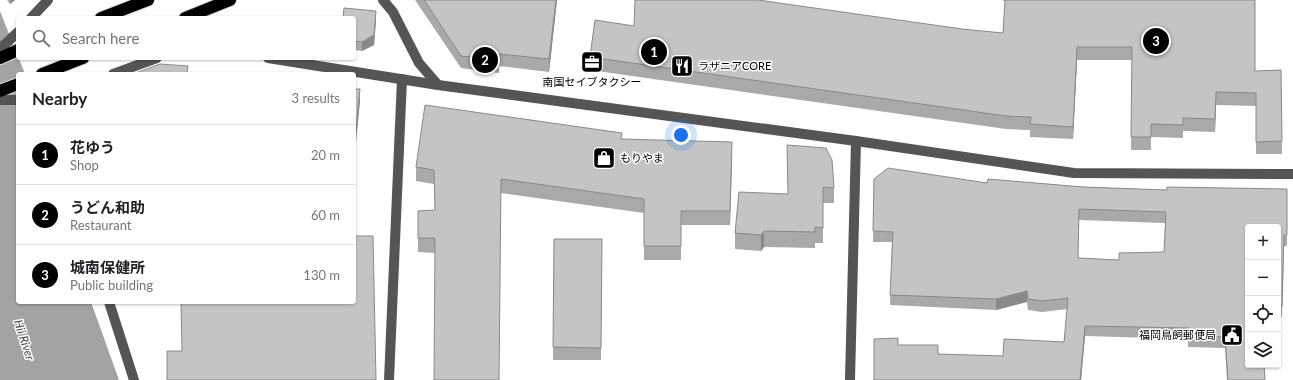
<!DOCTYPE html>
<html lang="en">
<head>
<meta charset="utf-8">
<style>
	body { margin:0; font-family:Lato,"Noto Sans JP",sans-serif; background:#f2f2f2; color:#202124 }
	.controls { position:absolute; right:12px; bottom:12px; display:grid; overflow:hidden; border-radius:4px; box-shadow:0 1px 3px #0004 }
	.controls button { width:36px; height:36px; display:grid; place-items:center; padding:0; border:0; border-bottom:1px solid #e0e0e0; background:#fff; color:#202124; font:20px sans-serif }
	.you { position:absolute; left:681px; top:135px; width:14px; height:14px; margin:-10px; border:3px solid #fff; border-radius:50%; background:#1a73e8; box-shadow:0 0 0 6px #1a73e833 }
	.badge { display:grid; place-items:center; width:26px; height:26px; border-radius:50%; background:#000; color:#fff; font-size:13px; font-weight:700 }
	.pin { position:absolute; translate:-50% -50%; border:2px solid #fff; box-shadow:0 1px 4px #0006 }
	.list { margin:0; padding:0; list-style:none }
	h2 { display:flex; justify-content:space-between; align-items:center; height:52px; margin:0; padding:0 16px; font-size:17px }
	h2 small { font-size:13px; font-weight:400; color:#757577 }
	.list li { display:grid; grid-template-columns:26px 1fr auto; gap:12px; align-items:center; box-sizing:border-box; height:60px; padding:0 16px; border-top:1px solid #e0e0e0 }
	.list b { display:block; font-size:15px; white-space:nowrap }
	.list p { margin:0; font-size:13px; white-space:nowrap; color:#757577 }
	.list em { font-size:13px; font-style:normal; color:#757577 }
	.icon { flex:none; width:22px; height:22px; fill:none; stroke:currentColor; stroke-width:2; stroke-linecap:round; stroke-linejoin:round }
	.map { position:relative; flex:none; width:1293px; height:380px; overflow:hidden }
	.search { position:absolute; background:#fff; box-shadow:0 1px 3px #0004; left:16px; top:16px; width:340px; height:44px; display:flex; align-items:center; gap:10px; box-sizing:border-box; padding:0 14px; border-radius:4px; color:#757577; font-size:15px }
	.panel { position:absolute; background:#fff; box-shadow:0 1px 3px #0004; left:16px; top:72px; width:340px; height:232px; border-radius:4px }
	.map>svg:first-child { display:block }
	.water { fill:#a3a3a3 }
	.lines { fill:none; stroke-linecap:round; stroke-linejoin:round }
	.highway-casing { stroke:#dbdbdb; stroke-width:14 }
	.minor { stroke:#555; stroke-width:10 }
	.highway { stroke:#000; stroke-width:12 }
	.wall { fill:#a9a9a9; fill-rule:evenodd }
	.shaded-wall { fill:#898989 }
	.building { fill:#c4c4c4; stroke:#898989; fill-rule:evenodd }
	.labels { text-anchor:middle; stroke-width:3; stroke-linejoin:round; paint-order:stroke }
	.poi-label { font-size:11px; fill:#000; stroke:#fff; text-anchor:start }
	.water-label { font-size:12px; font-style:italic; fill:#444; stroke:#fff }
</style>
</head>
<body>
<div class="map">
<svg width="1293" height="380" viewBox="0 0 1293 380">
	<rect width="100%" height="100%" fill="#fff"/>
	<path class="water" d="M0 11 25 74H18V302H91L119 380H0Z"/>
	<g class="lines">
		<g class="highway-casing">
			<g id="highway">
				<path d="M101 18 148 0"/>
				<path d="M185 18 230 0"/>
				<path d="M0 58 18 50"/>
				<path d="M42 74 83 58"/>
				<path d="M0 91 18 84"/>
			</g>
		</g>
		<g class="minor">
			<path d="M383 0 393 12 419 63 438 85"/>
			<path d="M31 18 48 0"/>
			<path d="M0 49 18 32"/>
			<path d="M268 58 438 85 856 141 1074 173 1293 174"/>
			<path d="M113 74 157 58"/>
			<path d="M0 100H18"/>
			<path d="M109 302 134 380"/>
			<path d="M389 380 402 79"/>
			<path d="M850 380 856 141"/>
		</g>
		<use href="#highway" class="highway"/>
	</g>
	<g class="wall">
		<path d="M7 0H15L10 4Z"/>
		<path d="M415 0H557L549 72 499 66V73L461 68Z"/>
		<path d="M1003 0H1255V71L1281 70 1282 154H1256V106L1216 105 1215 132 1183 131V138L1151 137V150H1131L1132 60H1077L1073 139 1030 137V130L1006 129 590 70V57L634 26 962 29 1003 33 1005 1H1003Z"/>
		<path d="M354 18 376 20 374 45 362 51 354 50Z"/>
		<path d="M354 89 360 100 356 141H354Z"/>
		<path d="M622 139 732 156 730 225H681V260H644V213L501 193 435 253 418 252V238L435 210 434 184 416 181V167Z"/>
		<path d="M787 145 834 188V203H823V243H815V248L764 247 761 251 735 249V233L788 194Z"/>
		<path d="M874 179 1167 190 1287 189V246H1284L1282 317H1278V227H1248L1265 380H1227L1225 348 1188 347V339L1085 336 1081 380H874L898 345 938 354 1003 356 1064 342 1067 309 1042 312 1028 310 1027 302 996 310 890 305 892 242H873ZM1079 220 1165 223 1164 252 1119 260 1078 258Z"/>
		<path d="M554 239H602L601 360H553Z"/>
	</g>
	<g class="shaded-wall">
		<path d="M10 0H15L10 4Z"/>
		<path d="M556 0H557L549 72V59Z"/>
		<path d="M376 11V20L374 45 362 51V42Z"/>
		<path d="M1077 47V60L1073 139V127Z"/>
		<path d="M360 89V100L356 141V130Z"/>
		<path d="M1216 92V105L1215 132V119Z"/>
		<path d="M732 142V156L730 225V211Z"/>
		<path d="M764 231V247L761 251V235Z"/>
		<path d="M1027 291V302L996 310V299Z"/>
		<path d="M1085 326V336L1081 380H1080Z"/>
	</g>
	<g class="building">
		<path d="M424 0H556L549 59 499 54V60L461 56Z"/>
		<path d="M635 0H758L962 29 1003 33 1005 0H1255V71L1281 70 1282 141 1256 142V93L1216 92 1215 119 1183 118V125L1151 124V137H1131L1132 47H1077L1073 127 1030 124 1031 117 1006 116 590 57 595 20 634 26Z"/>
		<path d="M344 8 376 11 374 35 362 42 354 41V18H343Z"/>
		<path d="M160 64 188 66 187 74H133Z"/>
		<path d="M354 89H360L356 130H354Z"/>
		<path d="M425 105 622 133 621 139 732 142 730 211H681V246H644V199L501 179 499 380H434L435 238H418V211L435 210 434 170 416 167Z"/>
		<path d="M787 145 826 148 832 160 834 188 823 187V228L815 227V232L764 231 761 235 735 233 739 192 788 194Z"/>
		<path d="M888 168 987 183 988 179 1083 187 1167 190V187L1287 189V235H1284L1282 306H1278V227H1248V365H1264L1265 380H1228L1225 337 1188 336 1189 328 1085 326 1080 380H874V339L898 338V345H938V354L1003 356 1004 339 1064 342 1068 298 1042 301 1028 299 1027 291 996 299 890 295 893 232 873 231 874 179ZM1079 209 1166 212 1164 252 1119 253V260L1078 258Z"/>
		<path d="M354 236H373L376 380H167V351H182L181 302H354Z"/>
		<path d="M554 239H602L601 348 553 347Z"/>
	</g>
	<defs>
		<g id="office-square" transform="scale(1.15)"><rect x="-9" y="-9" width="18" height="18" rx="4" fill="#000" stroke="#fff"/><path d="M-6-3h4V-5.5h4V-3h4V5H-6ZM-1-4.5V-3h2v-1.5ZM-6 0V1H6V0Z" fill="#fff"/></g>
		<g id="restaurant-square" transform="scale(1.15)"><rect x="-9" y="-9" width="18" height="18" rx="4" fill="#000" stroke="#fff"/><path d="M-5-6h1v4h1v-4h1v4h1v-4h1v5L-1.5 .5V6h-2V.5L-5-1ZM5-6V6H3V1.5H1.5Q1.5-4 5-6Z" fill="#fff"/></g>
		<g id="shop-square" transform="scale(1.15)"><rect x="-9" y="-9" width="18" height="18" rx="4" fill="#000" stroke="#fff"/><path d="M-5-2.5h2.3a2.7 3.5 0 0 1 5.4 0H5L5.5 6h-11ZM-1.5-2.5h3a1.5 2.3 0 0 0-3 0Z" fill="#fff"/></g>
		<g id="civic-square" transform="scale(1.15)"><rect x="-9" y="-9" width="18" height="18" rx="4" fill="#000" stroke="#fff"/><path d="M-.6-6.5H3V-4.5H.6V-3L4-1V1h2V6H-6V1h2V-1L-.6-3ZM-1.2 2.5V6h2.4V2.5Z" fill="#fff"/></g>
	</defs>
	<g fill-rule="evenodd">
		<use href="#office-square" x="592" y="62"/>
		<use href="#restaurant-square" x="682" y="66"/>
		<use href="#shop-square" x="604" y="158"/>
		<use href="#civic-square" x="1232" y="335"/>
	</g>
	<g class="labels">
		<g class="poi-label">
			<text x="698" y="70">ラザニアCORE</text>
			<text x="592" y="86" text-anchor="middle">南国セイブタクシー</text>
			<text x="620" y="162">もりやま</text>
			<text x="1216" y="339" text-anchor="end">福岡鳥飼郵便局</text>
		</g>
		<g class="water-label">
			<text transform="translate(24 340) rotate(72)" y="4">Hii River</text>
		</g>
	</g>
</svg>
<div class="controls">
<button>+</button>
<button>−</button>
<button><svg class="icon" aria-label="locate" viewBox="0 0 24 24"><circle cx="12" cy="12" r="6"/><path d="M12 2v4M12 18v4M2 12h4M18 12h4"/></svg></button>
<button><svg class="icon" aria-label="layers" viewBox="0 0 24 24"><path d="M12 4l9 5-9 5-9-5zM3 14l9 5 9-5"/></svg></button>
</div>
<div class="you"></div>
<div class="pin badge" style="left:654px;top:52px">1</div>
<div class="pin badge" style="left:485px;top:60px">2</div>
<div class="pin badge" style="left:1156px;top:41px">3</div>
<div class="search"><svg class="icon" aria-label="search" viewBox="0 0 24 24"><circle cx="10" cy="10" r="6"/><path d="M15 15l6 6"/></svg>Search here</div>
<section class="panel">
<h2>Nearby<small>3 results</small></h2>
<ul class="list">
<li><span class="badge">1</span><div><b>花ゆう</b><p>Shop</p></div><em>20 m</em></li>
<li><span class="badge">2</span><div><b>うどん和助</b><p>Restaurant</p></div><em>60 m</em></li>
<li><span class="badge">3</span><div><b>城南保健所</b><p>Public building</p></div><em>130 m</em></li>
</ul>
</section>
</div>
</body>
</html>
